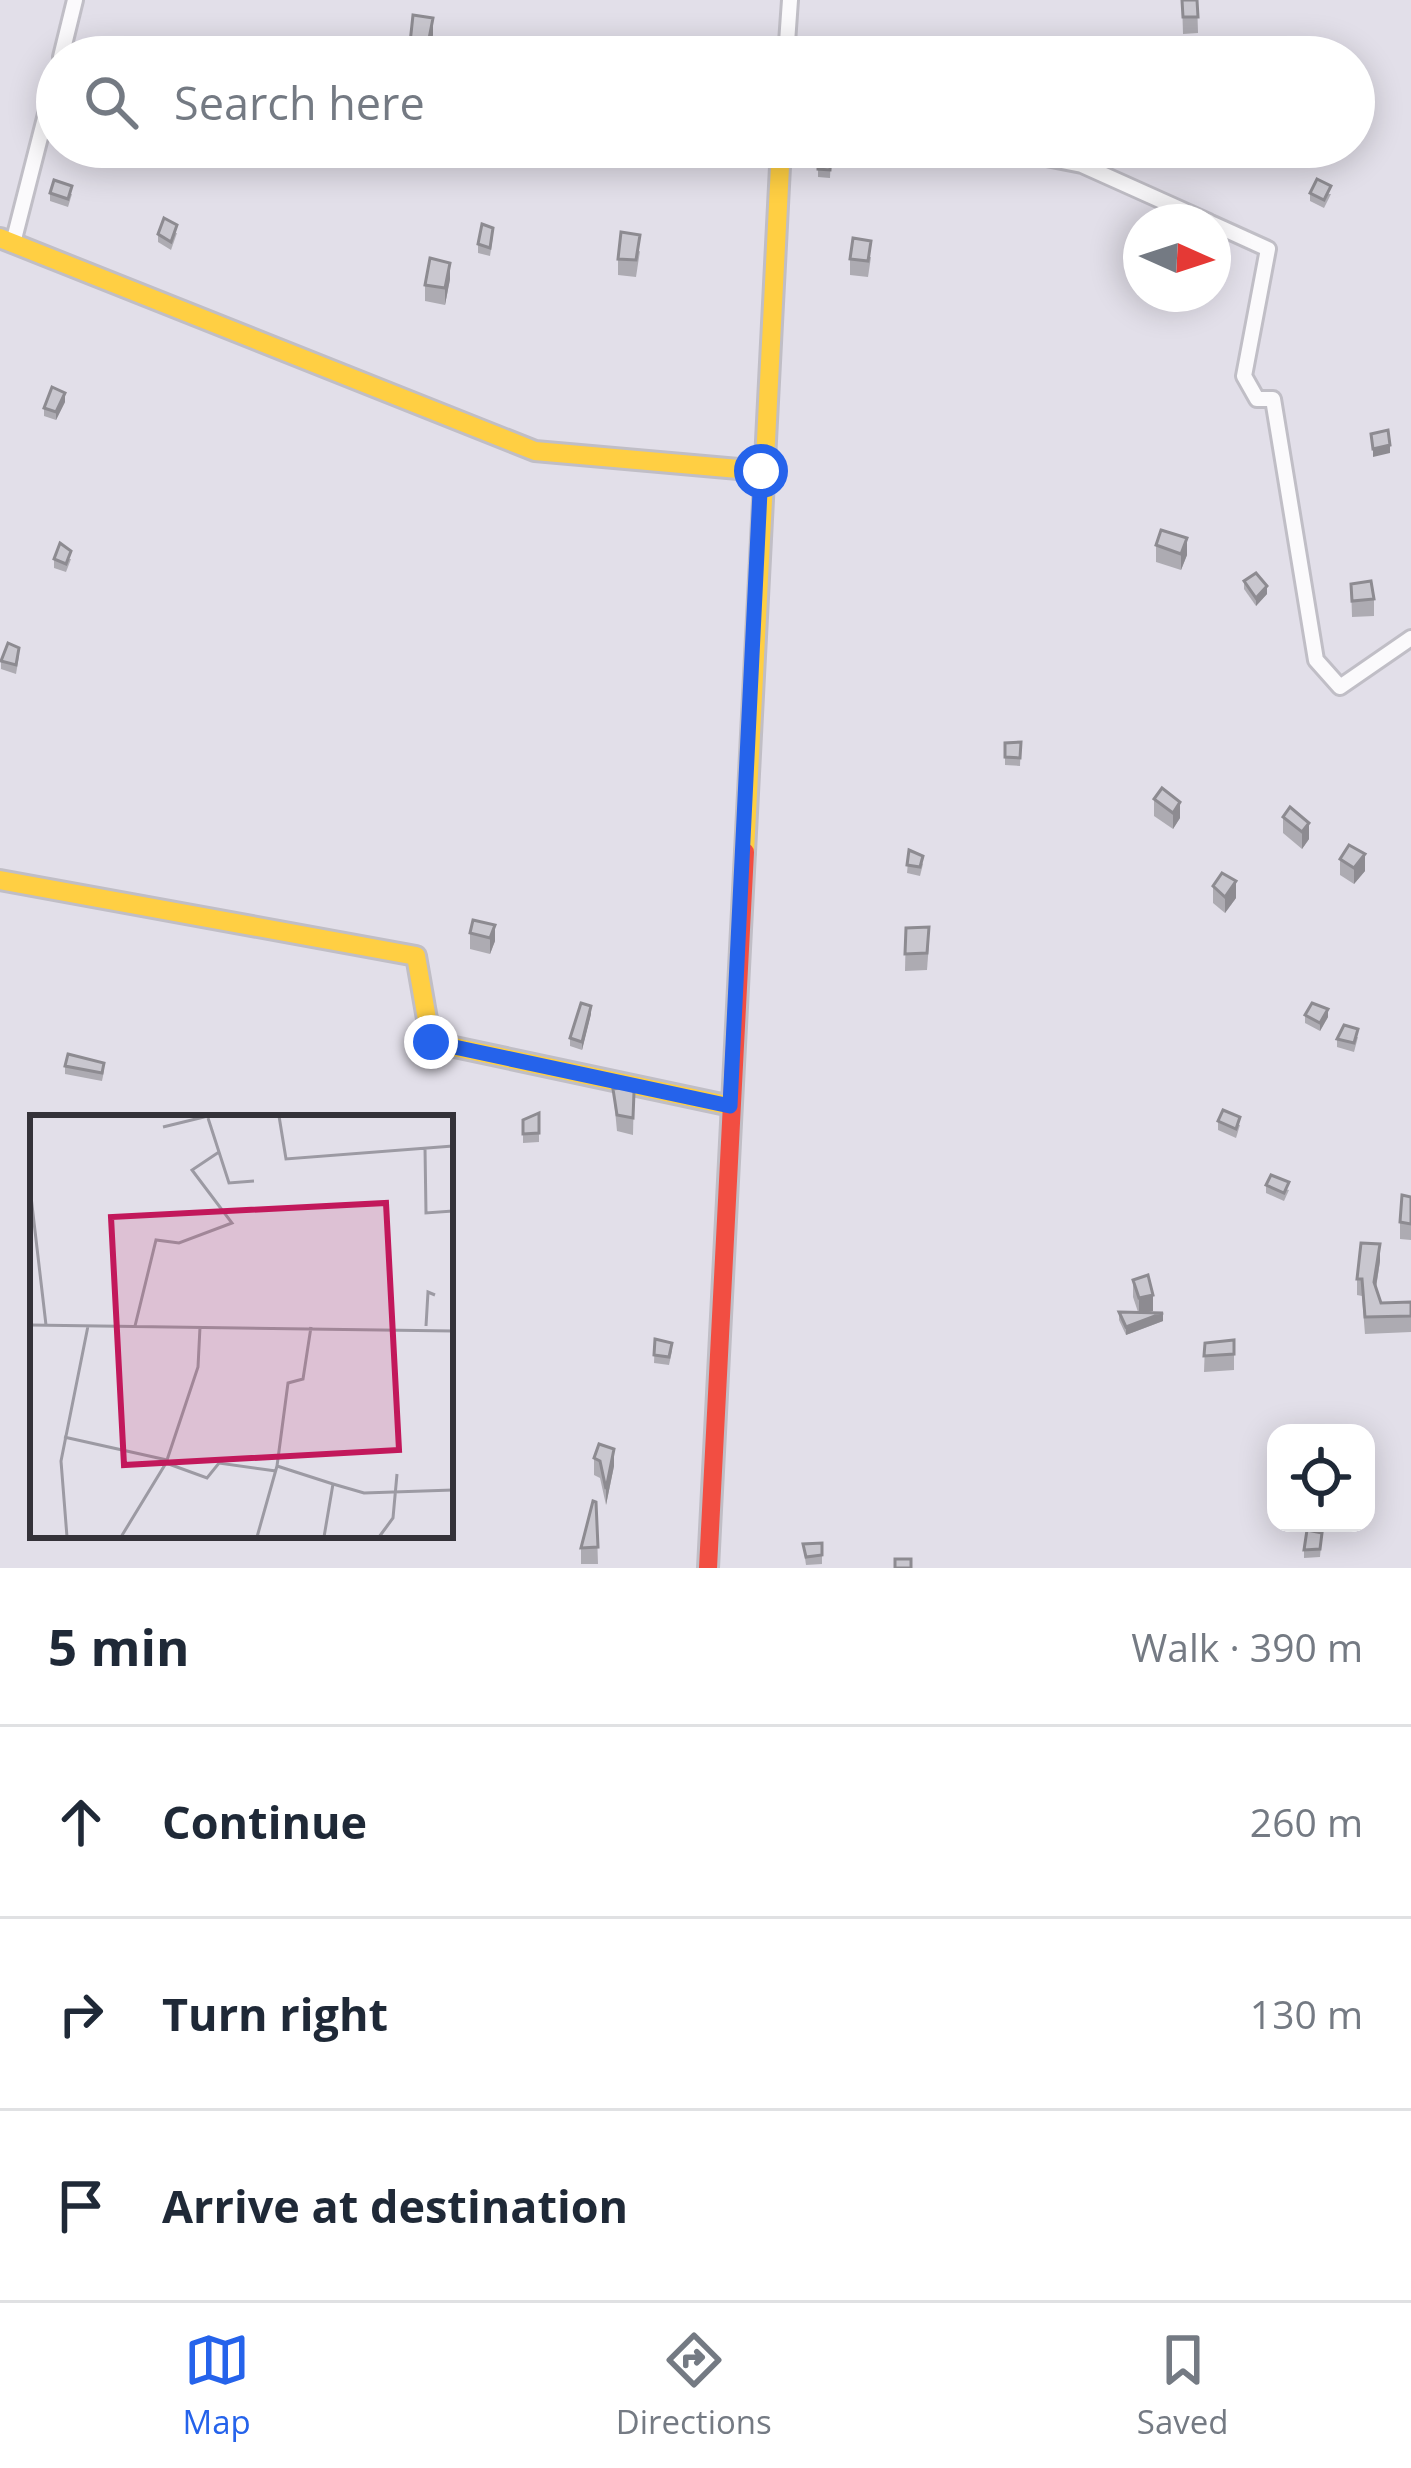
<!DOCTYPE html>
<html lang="en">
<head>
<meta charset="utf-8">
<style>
	body { margin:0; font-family:"Open Sans",sans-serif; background:#f2f2f3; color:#1f2937 }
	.controls { position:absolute; right:36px; bottom:36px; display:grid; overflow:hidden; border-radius:24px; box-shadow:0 6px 30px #0003 }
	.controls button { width:108px; height:108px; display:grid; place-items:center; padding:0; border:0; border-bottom:3px solid #e0e1e3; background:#fff; color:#1f2937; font:60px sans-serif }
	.compass { position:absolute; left:1123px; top:204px; width:108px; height:108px; border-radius:50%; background:#fff; box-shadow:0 6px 30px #0003; rotate:93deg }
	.stop { position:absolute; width:36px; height:36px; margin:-27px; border:9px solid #2563eb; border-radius:50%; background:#fff }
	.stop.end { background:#2563eb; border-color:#fff; box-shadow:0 3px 12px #0008 }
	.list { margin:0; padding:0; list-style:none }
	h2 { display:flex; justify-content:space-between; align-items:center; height:156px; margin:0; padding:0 48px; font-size:51px }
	h2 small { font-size:39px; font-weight:400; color:#747a83 }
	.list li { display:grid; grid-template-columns:78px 1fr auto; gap:36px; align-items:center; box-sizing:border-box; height:192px; padding:0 48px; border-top:3px solid #e0e1e3 }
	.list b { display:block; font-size:45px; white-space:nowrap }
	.list em { font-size:39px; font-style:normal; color:#747a83 }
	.icon { flex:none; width:66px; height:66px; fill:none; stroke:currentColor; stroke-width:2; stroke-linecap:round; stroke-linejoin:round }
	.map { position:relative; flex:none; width:1411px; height:1568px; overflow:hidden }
	.search { position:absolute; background:#fff; box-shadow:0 6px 30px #0003; left:36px; right:36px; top:36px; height:132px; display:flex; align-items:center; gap:30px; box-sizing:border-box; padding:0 42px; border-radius:66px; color:#747a83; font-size:45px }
	.sheet { height:732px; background:#fff }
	nav { display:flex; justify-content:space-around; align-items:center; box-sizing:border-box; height:168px; border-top:3px solid #e0e1e3; background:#fff; font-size:33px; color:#747a83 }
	nav a { display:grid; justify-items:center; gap:6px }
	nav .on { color:#2563eb }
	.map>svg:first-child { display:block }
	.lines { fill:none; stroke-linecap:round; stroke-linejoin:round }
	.street-casing { stroke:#c0bec6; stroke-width:20 }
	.slow-casing { stroke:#c0bec6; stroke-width:24 }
	.jam-casing { stroke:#c0bec6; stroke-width:24 }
	.street { stroke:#fbfafc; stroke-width:14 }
	.slow { stroke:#ffcf43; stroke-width:18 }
	.jam { stroke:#f24e42; stroke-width:18 }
	.wall { fill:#adabb2 }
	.shaded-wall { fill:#8d8b91 }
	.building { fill:#c9c7cf; stroke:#8d8b91; stroke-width:3 }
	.route { stroke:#2563eb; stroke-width:15 }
	.inset-road { fill:none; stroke:#9c9aa3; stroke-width:3 }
	.view { fill:#c2185b; fill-opacity:0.15; stroke:#c2185b; stroke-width:6 }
	.inset-edge { fill:none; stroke:#343239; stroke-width:6 }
</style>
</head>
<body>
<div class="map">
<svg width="1411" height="1568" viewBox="0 0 1411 1568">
	<rect width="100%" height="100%" fill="#e2dfe9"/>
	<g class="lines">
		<g class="street-casing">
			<g id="street">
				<path d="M61 57 75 0"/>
				<path d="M786 57 790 0"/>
				<path d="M991 147 1082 165 1209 222"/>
				<path d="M1213 224 1268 249 1244 376 1257 399H1273L1316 660 1340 687 1411 638"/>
				<path d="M13 243 57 71"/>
			</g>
		</g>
		<g class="slow-casing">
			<g id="slow">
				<path d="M0 238 535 451 761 471"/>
				<path d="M745 852 781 147"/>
				<path d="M0 880 416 956 431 1042 731 1106"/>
			</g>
		</g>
		<g class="jam-casing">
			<path id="jam" d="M708 1568 745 852"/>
		</g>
		<use href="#street" class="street"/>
		<use href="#slow" class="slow"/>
		<use href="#jam" class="jam"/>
	</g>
	<g class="wall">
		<path d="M1182 0H1197L1198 33 1183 34Z"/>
		<path d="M433 35 428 57H410V43Z"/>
		<path d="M831 154 830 178 818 177V169Z"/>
		<path d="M50 193 72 194 68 207 50 201Z"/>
		<path d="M1310 193 1331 194 1324 208 1310 201Z"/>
		<path d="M177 233 171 250 158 242V234Z"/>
		<path d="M493 236 490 256 478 253V244Z"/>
		<path d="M640 251 636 277 618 275V259Z"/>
		<path d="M871 257 868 277 850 275V259Z"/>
		<path d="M450 279 445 305 425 301V285Z"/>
		<path d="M65 402 56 420 44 416V408Z"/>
		<path d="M1156 545 1187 555 1181 570 1156 562Z"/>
		<path d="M54 559H71L66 572 54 568Z"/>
		<path d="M1244 581 1267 594 1256 606 1244 589Z"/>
		<path d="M1351 584 1374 599V616L1352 617Z"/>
		<path d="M19 656 16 674 1 669V661Z"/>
		<path d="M1021 742 1020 766 1005 765V743Z"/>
		<path d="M1154 799 1180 818 1173 829 1154 816Z"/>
		<path d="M1283 817 1309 839 1302 849 1283 833Z"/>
		<path d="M909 850 923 864 920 876 907 873Z"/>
		<path d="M1340 859 1365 871 1354 884 1340 875Z"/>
		<path d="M1213 886 1236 898 1225 913 1213 903Z"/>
		<path d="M473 920 495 941 490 954 470 949V933Z"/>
		<path d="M906 928 929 943 927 970 905 971Z"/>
		<path d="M591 1014 582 1050 570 1046V1038Z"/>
		<path d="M1305 1015 1328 1017 1320 1031 1305 1023Z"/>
		<path d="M1358 1037 1354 1052 1337 1047V1039Z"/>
		<path d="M65 1066 104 1071 102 1081 65 1074Z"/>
		<path d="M613 1089 634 1092 633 1135 617 1131Z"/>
		<path d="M539 1113V1142L523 1143V1120Z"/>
		<path d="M1218 1121 1240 1125 1236 1138 1218 1130Z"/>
		<path d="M1266 1185 1289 1190 1284 1201 1266 1193Z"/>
		<path d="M1411 1197V1240L1400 1239V1222Z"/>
		<path d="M1380 1261 1376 1288 1381 1303 1411 1302V1332L1365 1334 1362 1296 1357 1295V1279Z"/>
		<path d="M1133 1280 1153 1311 1147 1312 1163 1321 1126 1335 1119 1320V1312H1138L1133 1297Z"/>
		<path d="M655 1339 672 1351 669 1365 654 1363Z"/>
		<path d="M1234 1340V1370L1204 1372 1205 1343Z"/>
		<path d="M594 1458 614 1466 606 1505 600 1478 594 1475Z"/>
		<path d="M596 1502 598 1564H581V1548Z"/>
		<path d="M1322 1533 1320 1557 1304 1558V1550Z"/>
		<path d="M822 1543V1564L806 1565 803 1544Z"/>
	</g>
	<g class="shaded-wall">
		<path d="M433 18V35L428 57V44Z"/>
		<path d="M450 263V279L445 305V288Z"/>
		<path d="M65 393V402L56 420V412Z"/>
		<path d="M1390 445V453L1373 457V449Z"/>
		<path d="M1187 538V555L1181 570V554Z"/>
		<path d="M1267 586V594L1256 606V598Z"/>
		<path d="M1180 802V818L1173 829V813Z"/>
		<path d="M1309 823V839L1302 849V832Z"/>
		<path d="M1365 854V871L1354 884V868Z"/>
		<path d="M1236 881V898L1225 913V897Z"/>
		<path d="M495 925V941L490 954V938Z"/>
		<path d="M591 1006V1014L582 1050V1042Z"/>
		<path d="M1328 1009V1017L1320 1031V1023Z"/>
		<path d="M1380 1244V1261L1374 1299V1282Z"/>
		<path d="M1153 1295V1311L1139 1314V1298Z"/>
		<path d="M1163 1313V1321L1126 1335V1327Z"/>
		<path d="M614 1449V1466L606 1505V1489Z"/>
	</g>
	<g class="building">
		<path d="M1182 0H1197L1198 17H1183Z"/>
		<path d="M413 15 433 18 428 44 410 43Z"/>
		<path d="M818 153 831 154 830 170 818 169Z"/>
		<path d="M1317 179 1331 186 1324 200 1310 193Z"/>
		<path d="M54 180 72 186 68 199 50 193Z"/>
		<path d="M164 218 177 225 171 242 158 234Z"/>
		<path d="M482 224 493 228 490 248 478 244Z"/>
		<path d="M621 232 640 235 636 260 618 259Z"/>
		<path d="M853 238 871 241 868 261 850 259Z"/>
		<path d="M430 258 450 263 445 288 425 285Z"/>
		<path d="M52 387 65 393 56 412 44 408Z"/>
		<path d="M1388 430 1390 445 1373 449 1371 434Z"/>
		<path d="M1161 530 1187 538 1181 554 1156 545Z"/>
		<path d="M60 543 71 551 66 564 54 559Z"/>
		<path d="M1256 573 1267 586 1256 598 1244 581Z"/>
		<path d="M1371 581 1374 599 1352 601 1351 584Z"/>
		<path d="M8 643 19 648 16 665 1 661Z"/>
		<path d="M1021 742 1020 758 1005 757V743Z"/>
		<path d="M1162 788 1180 802 1173 813 1154 799Z"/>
		<path d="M1290 807 1309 823 1302 832 1283 817Z"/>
		<path d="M1349 845 1365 854 1354 868 1340 859Z"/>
		<path d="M909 850 923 856 920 867 907 865Z"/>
		<path d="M1222 873 1236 881 1225 897 1213 886Z"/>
		<path d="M473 920 495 925 490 938 470 933Z"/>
		<path d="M929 927 927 953 905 954 906 928Z"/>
		<path d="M581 1003 591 1006 582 1042 570 1038Z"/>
		<path d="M1312 1003 1328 1009 1320 1023 1305 1015Z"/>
		<path d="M1344 1025 1358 1029 1354 1043 1337 1039Z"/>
		<path d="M68 1054 104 1063 102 1073 65 1066Z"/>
		<path d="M626 1087 634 1092 633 1118 617 1115 613 1089Z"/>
		<path d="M1223 1110 1240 1117 1236 1129 1218 1121Z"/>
		<path d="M539 1113V1133L523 1134V1120Z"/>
		<path d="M1271 1175 1289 1182 1284 1193 1266 1185Z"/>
		<path d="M1402 1195 1411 1197V1224L1400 1222Z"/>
		<path d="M1361 1243 1380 1244 1374 1282 1381 1303 1411 1302V1316L1365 1317 1362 1279H1357Z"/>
		<path d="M1148 1275 1153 1295 1139 1298 1133 1280Z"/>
		<path d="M1119 1312 1163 1313 1126 1327Z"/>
		<path d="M655 1339 672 1343 669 1357 654 1355Z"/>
		<path d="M1234 1340V1354L1204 1356 1205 1343Z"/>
		<path d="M599 1444 614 1449 606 1489 600 1461 594 1458Z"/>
		<path d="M593 1501 596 1502 598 1547 581 1548Z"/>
		<path d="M1307 1530 1322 1533 1320 1549 1304 1550Z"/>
		<path d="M822 1543V1555L806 1557 803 1544Z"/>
		<rect x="895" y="1559" width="16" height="9"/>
	</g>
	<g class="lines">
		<path class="route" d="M431 1042 730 1106 761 471"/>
	</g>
	<g transform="translate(30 1115)">
		<rect width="423" height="423" fill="#e2dfe9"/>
		<path class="inset-road" d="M249 1 256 44 423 31M178 3 199 68 224 66M133 12 178 1M395 33 396 98 423 96M0 73 16 210M0 210 423 216M105 211 126 125 149 128 202 108 162 55 189 37M396 211 398 177 405 180M34 322 137 345M136 348 177 363 189 348 246 356M247 351 258 268 273 264 281 212M37 422 31 346 58 211M91 422 136 348 168 252 170 212M227 422 247 351 303 369M294 422 303 369 334 378 423 375M349 422 363 403 367 359"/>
		<path class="view" d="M356 88 369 335 94 350 81 102Z"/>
		<rect width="423" height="423" class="inset-edge"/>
	</g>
</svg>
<div class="controls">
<button><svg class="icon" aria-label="locate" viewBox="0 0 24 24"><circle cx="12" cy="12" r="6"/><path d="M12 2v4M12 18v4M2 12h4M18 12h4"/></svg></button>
</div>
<svg class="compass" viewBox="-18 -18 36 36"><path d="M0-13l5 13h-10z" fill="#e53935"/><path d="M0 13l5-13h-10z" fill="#747a83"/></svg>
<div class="stop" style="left:761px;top:471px"></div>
<div class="stop end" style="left:431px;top:1042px"></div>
<div class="search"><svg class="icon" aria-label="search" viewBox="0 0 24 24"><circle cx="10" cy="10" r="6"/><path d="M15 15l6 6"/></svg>Search here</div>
</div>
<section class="sheet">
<h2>5 min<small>Walk · 390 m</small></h2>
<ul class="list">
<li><svg class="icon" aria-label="ahead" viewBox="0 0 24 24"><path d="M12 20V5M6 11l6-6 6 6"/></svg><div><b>Continue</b></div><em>260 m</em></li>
<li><svg class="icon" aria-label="right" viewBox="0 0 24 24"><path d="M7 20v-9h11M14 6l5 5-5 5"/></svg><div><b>Turn right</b></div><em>130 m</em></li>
<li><svg class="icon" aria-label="arrive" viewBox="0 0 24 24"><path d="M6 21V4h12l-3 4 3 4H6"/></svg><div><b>Arrive at destination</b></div></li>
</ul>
</section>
<nav>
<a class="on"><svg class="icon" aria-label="map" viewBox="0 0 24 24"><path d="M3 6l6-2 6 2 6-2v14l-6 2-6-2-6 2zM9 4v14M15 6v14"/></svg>Map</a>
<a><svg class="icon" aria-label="directions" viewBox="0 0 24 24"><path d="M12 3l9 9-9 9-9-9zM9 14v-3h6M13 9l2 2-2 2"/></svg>Directions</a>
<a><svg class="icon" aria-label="saved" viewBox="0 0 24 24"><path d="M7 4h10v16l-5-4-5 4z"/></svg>Saved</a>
</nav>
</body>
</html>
